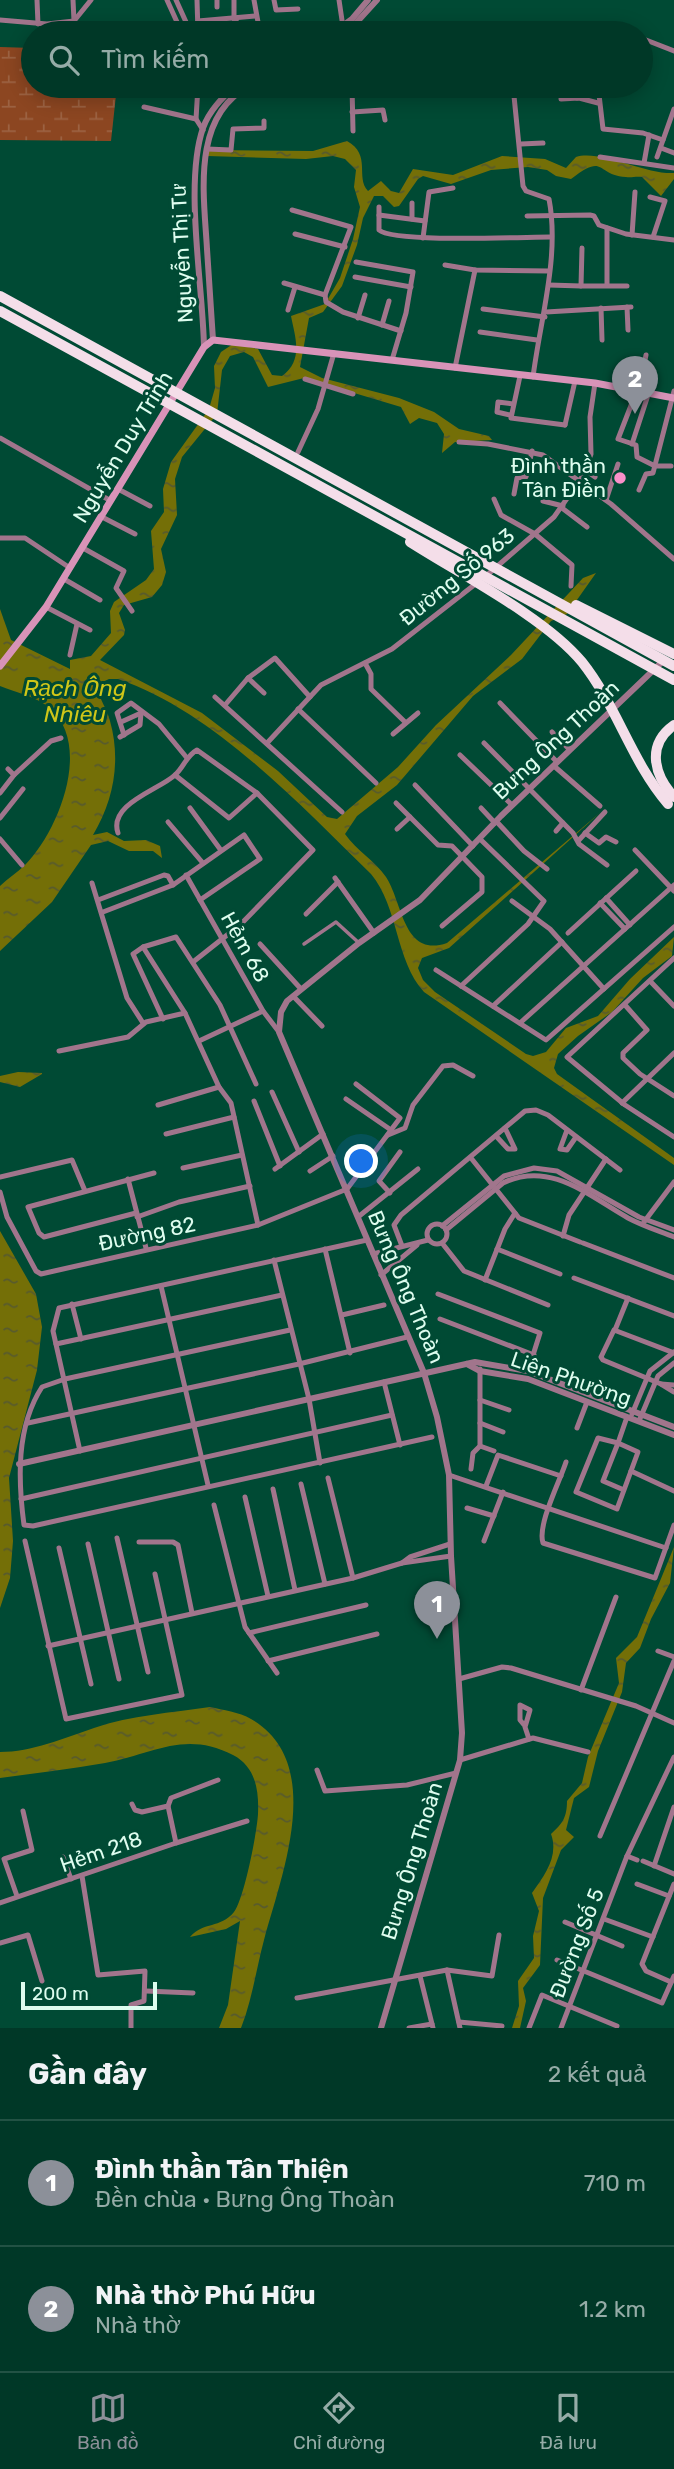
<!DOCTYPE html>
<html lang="vi">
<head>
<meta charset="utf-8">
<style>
	body { margin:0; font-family:Rubik,sans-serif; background:#0a3f2f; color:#f1f3f6 }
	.scale { position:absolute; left:21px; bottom:18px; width:136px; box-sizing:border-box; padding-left:7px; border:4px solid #defdef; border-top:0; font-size:19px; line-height:24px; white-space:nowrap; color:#defdef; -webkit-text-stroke:5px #004a34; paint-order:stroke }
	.you { position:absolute; left:362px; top:1162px; width:24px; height:24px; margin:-18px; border:5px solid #fff; border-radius:50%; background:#1a73e8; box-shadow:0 0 0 10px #1a73e833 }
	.badge { display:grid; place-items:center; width:46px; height:46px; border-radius:50%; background:#8c9099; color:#fff; font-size:23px; font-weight:700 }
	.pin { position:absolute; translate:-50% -58px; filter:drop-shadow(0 2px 4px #0008) }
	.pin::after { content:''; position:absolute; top:37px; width:24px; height:21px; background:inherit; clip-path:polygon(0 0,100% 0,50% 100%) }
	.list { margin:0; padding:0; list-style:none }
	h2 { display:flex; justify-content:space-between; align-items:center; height:91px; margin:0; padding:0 28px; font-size:30px }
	h2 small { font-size:23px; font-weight:400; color:#95aca7 }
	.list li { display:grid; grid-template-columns:46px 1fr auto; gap:21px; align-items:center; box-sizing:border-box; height:126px; padding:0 28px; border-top:2px solid #225244 }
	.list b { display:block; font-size:26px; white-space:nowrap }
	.list p { margin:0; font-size:23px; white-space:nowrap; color:#95aca7 }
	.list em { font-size:23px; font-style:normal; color:#95aca7 }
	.icon { flex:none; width:38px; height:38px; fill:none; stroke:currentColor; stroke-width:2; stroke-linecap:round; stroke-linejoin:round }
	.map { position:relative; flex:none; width:674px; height:2028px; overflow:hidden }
	.search { position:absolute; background:#003827; box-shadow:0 4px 18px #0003; left:21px; right:21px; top:21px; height:77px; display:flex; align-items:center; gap:18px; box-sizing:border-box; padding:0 24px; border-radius:38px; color:#95aca7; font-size:26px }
	.sheet { height:343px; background:#003827 }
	nav { display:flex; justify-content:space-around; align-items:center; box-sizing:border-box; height:98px; border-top:2px solid #225244; background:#003827; font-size:19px; color:#95aca7 }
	nav a { display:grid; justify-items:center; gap:4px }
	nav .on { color:#8c9099 }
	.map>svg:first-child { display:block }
	.wetland { fill:url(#wetland-marsh) }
	.water { fill:url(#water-ripples) }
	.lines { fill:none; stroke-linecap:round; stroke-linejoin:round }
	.pedestrian { stroke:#a1758c; stroke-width:3.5 }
	.minor { stroke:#a1758c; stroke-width:5 }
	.tertiary { stroke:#a1758c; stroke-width:6 }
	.secondary { stroke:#d893b8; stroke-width:7 }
	.motorway { stroke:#f4dee9; stroke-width:10 }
	.motorway-bridge { stroke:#f4dee9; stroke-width:10 }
	.poi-dot { fill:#f990ca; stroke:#004a34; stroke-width:2.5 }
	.labels { text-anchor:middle; stroke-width:6; stroke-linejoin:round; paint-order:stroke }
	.street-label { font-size:21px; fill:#defdef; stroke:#004a34 }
	.poi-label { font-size:21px; fill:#defdef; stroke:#004a34; text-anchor:end }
	.water-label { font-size:23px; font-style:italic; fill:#cfc618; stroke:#004a34 }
</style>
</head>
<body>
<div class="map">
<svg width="674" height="2028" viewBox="0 0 674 2028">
	<defs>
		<pattern id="wetland-marsh" width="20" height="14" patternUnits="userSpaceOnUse" patternTransform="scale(1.75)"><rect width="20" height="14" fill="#8c4621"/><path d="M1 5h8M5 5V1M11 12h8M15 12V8" fill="none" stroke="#9c6242"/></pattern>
		<pattern id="water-ripples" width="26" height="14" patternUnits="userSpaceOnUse" patternTransform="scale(1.75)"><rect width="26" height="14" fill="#746f07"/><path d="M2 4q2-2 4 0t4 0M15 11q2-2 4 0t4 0" fill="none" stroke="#575a2e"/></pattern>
	</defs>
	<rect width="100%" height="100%" fill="#004a34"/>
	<path class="wetland" d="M0 47 33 48V86H117L111 141 0 140Z"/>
	<g class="water">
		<path d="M347 141C372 155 355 177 368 191L381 181 391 191 399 193 413 169 453 175 502 156 545 159 566 168 576 157C599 149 647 175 674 173V179L661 196 642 177C636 176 631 178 626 177 595 175 606 152 571 179L556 176 547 170 528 167 491 170 451 184 423 176 418 179 399 206 394 207 383 196H374L363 218 357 245 342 286 323 312 309 318 300 367 322 378 399 398 434 412 459 429 489 436 492 440 455 442 442 453 444 434 437 423 419 418 410 424 401 407 304 378 268 387 253 357 244 352 230 356 222 370 217 414 182 457 175 479 177 515 161 549 166 572 162 585 152 597 124 605 119 613 125 630 124 635 100 660 202 713 278 771 327 817 337 819 398 767 436 725 511 655 583 578 596 573 567 614 551 621 522 659 473 696 397 785 357 816 345 834C356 850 375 861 386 877 403 903 403 958 447 943L602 811 449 948 422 958 418 968 423 980 435 992 526 1054 533 1056 546 1052 566 1028 598 1016 630 979 674 937 672 956 643 978 612 1012 578 1036 558 1054 554 1068 557 1074 674 1158V1165L424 992C395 960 399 908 371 874 300 805 213 711 118 679H109L96 685C99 698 107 709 110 721 121 760 114 800 93 835L107 832 124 841 146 840 160 846 162 858 153 851H129L108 841 91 845 52 902 0 951V886C8 878 17 873 25 865 58 832 93 746 50 708 37 697 15 692 0 686V609L11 640 70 669V660L91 656 111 633 110 611 114 602 146 580 154 569 151 531 164 512 163 489 171 462 209 409 215 388 214 366 221 352 233 344 258 349 272 375 282 376C304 360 295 337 291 316L325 304 340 278 353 239 360 207 354 187 356 170 345 159 333 156 306 159 208 156V150L313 151Z"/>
		<path d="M18 1072 42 1073V1074L20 1087 0 1082V1076Z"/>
		<path d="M0 1231 36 1294 42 1327 37 1370 9 1478 13 1541 10 1578 0 1608Z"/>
		<path d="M674 1547 670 1583 651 1619 640 1648 626 1663 622 1692 598 1751 589 1787 574 1798 566 1830 574 1837 561 1850 543 1898 540 1965 523 1988 526 2001 520 2028H512L519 2006 518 1981 534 1958 533 1936 539 1911 532 1893C545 1875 559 1856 551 1834 563 1823 567 1817 567 1801L582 1783 588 1757 619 1683 616 1658 637 1637Z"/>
		<path d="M210 1707C223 1710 239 1712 251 1719 327 1763 281 1876 264 1940 256 1970 252 2000 241 2028H219L228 2005 240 1921 226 1929 190 1937C204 1921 220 1929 234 1912 244 1899 257 1833 258 1814 259 1791 256 1767 233 1755 185 1730 153 1754 105 1763 70 1769 35 1773 0 1778V1752C32 1752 64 1738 94 1728 132 1715 171 1713 210 1707Z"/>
	</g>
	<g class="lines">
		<path class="pedestrian" d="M304 944 336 922 359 943"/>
		<g class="minor">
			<path d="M37 0 38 24"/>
			<path d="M73 0 74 21"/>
			<path d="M167 0 182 33"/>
			<path d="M176 0 191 33"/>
			<path d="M197 0 198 33"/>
			<path d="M217 0V7"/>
			<path d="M234 0V19"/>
			<path d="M254 0 260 33"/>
			<path d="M274 0 276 10 298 9"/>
			<path d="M339 0 343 27"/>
			<path d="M236 18 237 33"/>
			<path d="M0 20 47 24 74 21 91 0"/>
			<path d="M198 21 255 16"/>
			<path d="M646 40 674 51"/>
			<path d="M198 86 196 119 203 130"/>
			<path d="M352 86 353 131"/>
			<path d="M513 86 523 186 526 191 549 199C560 256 540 321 533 377"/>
			<path d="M577 86V98"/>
			<path d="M598 86 603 129 643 133 663 140"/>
			<path d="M352 89 373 88"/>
			<path d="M561 99 579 98 598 103"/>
			<path d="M144 107 196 119"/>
			<path d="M352 112 383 110 385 120"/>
			<path d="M521 144 543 143"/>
			<path d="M661 148 674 153"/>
			<path d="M207 149 231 150 233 129 264 128V121"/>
			<path d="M600 157 674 168"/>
			<path d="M657 157 674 109"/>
			<path d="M644 163 649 135"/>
			<path d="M650 197 665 201 653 237"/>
			<path d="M379 207V230C393 243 523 237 550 237"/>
			<path d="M292 210 351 227 325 295"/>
			<path d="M379 215 425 221"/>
			<path d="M527 216 590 215 594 216 599 225 626 234 674 240"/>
			<path d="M412 219V203"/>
			<path d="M607 228V285"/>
			<path d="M295 234 345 247"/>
			<path d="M632 235 635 192"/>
			<path d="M423 238 429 192 453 188"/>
			<path d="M356 262 413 272 406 313 392 360"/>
			<path d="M445 265 475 270 549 271"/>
			<path d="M355 277 411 287"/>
			<path d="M284 283 325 295 326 302 343 312 401 331"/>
			<path d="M549 285 581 286 582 248"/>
			<path d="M581 286H627"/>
			<path d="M627 307 628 330"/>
			<path d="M601 308 602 340"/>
			<path d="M483 309 545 317"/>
			<path d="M288 310 295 287"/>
			<path d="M546 312 631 307"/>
			<path d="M358 318 365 295"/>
			<path d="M382 325 389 301"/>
			<path d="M480 332 537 340"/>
			<path d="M455 368 475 270"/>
			<path d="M520 376 511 418 565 425"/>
			<path d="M305 379 353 394"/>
			<path d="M621 386 624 366"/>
			<path d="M637 390 618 439 636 445 637 457 655 466H671"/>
			<path d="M639 390 646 355"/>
			<path d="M510 415 497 412 498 402 513 404"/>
			<path d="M565 425 575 381"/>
			<path d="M0 438 111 501"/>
			<path d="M459 442 488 444 543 455 611 504 674 559"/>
			<path d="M632 444 649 392"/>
			<path d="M298 452 318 409 334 353"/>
			<path d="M585 470 595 477"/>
			<path d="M118 489 150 506"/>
			<path d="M639 490 646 474 653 473 674 391"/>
			<path d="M514 494 517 478 526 477 532 451"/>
			<path d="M494 499 501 515 535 534"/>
			<path d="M606 500 618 464"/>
			<path d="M543 501 563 506"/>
			<path d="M562 508 587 527"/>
			<path d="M102 517 135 534"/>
			<path d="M535 534 572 565 571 586"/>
			<path d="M0 538H25L70 568"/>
			<path d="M83 548 124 571 116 588 132 611"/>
			<path d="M486 576 554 517 582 477 591 454 590 417 595 383"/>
			<path d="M64 579 100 600"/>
			<path d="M46 607 90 630"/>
			<path d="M70 655 77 624"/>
			<path d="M365 663 371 674V689L405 722"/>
			<path d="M248 678 264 693"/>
			<path d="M215 697 342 812"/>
			<path d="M500 703 557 762"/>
			<path d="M225 705 248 678 275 658 310 697"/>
			<path d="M298 709 376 783"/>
			<path d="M121 722 141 713"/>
			<path d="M552 732 569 749"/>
			<path d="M393 734 418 713"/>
			<path d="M124 735 117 713 131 703 159 724 187 758"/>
			<path d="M120 737 140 725 141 713"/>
			<path d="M268 742 321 685 392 649 478 582"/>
			<path d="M484 743 573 833 579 844 607 865"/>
			<path d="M460 755 512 805"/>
			<path d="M554 766 600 806"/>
			<path d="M14 775 51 741 61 738"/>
			<path d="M175 775 229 818 257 793"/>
			<path d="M415 785 473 846"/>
			<path d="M0 793 14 775 8 769"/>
			<path d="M396 803 438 845 452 846 482 877V892L442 926"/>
			<path d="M190 808 220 849"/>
			<path d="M481 808 495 823"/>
			<path d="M0 818 23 789"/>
			<path d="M496 821 524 851 547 869"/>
			<path d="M168 822 202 862"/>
			<path d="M397 829 410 817"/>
			<path d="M556 831 563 823"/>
			<path d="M118 833C108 804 159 790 175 775 184 767 186 756 197 750L257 793 313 850 241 924 193 962"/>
			<path d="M585 833 599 843 606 837 616 842"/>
			<path d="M0 839 22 865"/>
			<path d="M579 840 605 812"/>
			<path d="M635 850 674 891"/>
			<path d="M186 875 263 1011 279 1032"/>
			<path d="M335 878 374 933"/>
			<path d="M92 883 127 998 143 1023"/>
			<path d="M606 898 630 925"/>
			<path d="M98 900 164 875 168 876 173 885"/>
			<path d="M512 901 550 929 604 989"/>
			<path d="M600 903 625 929"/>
			<path d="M103 912 173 885 244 835 260 859 200 900"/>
			<path d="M306 914 338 882"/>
			<path d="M568 933 636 871"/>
			<path d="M260 944 301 989"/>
			<path d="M143 947 185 1013 219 1087 231 1103 258 1225"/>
			<path d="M674 958 567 1057 625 1105 674 1137"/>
			<path d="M436 970 546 1040 674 927"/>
			<path d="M650 981 674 1006"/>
			<path d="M461 986 528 924 544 901 480 839"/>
			<path d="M293 996 322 1026"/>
			<path d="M625 1005 647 1030 623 1053V1058L640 1074 674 1096"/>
			<path d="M493 1006 562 942"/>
			<path d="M163 1019 133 954 143 947 176 937 220 1005 256 1084"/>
			<path d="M520 1023 674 885"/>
			<path d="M199 1041 263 1011"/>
			<path d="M59 1051 128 1037 146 1022 185 1013"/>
			<path d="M272 1092 299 1152"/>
			<path d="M346 1099 391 1130"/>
			<path d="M254 1101 280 1166"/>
			<path d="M622 1103 674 1053"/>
			<path d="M158 1105 219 1087"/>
			<path d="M567 1130 560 1149 567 1150 576 1137"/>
			<path d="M166 1134 234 1117"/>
			<path d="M388 1135 405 1128 413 1105 443 1066 453 1065 473 1076"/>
			<path d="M496 1136 508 1149H515L505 1128"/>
			<path d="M471 1158 519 1218 580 1242"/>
			<path d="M183 1168 242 1155"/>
			<path d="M275 1169 323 1134"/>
			<path d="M310 1171 333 1156"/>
			<path d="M0 1177 72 1160 85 1191"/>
			<path d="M128 1179 146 1248"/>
			<path d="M0 1192 7 1217 36 1271 41 1274 258 1225 347 1189 400 1118 356 1084"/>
			<path d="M390 1193 379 1181 400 1152"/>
			<path d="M136 1213 44 1237 39 1233 28 1207 154 1173"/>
			<path d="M137 1217 179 1202 250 1186"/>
			<path d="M358 1217 418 1169"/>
			<path d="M644 1222 674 1182"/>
			<circle cx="437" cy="1234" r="10"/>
			<path d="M442 1226 504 1176 534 1168 557 1171 639 1217 674 1230"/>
			<path d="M446 1230 503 1183C550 1160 589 1196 628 1218 643 1226 659 1231 674 1237"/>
			<path d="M563 1236 569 1215 606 1159"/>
			<path d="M442 1243 464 1271 548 1305"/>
			<path d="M583 1243 674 1278"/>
			<path d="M402 1246 394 1225 401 1215 525 1111 536 1110 548 1115 620 1170"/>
			<path d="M325 1249 350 1353"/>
			<path d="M497 1249 560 1274"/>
			<path d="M373 1254 428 1240"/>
			<path d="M274 1260 309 1399 320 1463"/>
			<path d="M381 1275 417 1245"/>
			<path d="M574 1278 674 1316"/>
			<path d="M485 1280 505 1229 515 1213"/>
			<path d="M161 1286 208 1485"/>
			<path d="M438 1294 540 1333 528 1371"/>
			<path d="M72 1304 81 1339"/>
			<path d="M342 1315 384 1305"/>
			<path d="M440 1319 534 1355"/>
			<path d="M290 1330 65 1379 42 1387C16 1427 18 1480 24 1525L33 1526 432 1437"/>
			<path d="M615 1330 628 1298"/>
			<path d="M56 1344 282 1295"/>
			<path d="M674 1353 614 1330 601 1357 603 1360 661 1384 674 1392"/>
			<path d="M384 1382 400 1445"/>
			<path d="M661 1384 674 1385"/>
			<path d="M480 1400 509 1410"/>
			<path d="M632 1414 650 1371 674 1352"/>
			<path d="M639 1421 658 1376 674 1363"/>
			<path d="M28 1423 299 1364 407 1337"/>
			<path d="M480 1423 503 1432"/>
			<path d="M577 1428 587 1402"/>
			<path d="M480 1446 494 1451"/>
			<path d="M80 1451 53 1331 59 1308 367 1240"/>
			<path d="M566 1462C560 1481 537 1525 543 1543L655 1578 674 1525"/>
			<path d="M471 1469 473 1453 480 1446V1369"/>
			<path d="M631 1471 674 1491"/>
			<path d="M449 1475 666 1548"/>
			<path d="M328 1478 353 1578"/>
			<path d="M301 1484 325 1584"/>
			<path d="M486 1486 498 1455 561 1476"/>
			<path d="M273 1489 295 1590"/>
			<path d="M624 1490 603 1481 618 1443 598 1438 576 1492 617 1509 638 1452 618 1443 627 1417"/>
			<path d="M245 1497 268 1596"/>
			<path d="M21 1499 392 1415"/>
			<path d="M214 1505 245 1627 277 1673"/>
			<path d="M467 1508 494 1516"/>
			<path d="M117 1538 148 1672"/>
			<path d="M25 1541 66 1719 182 1695 155 1574"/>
			<path d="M484 1541 503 1492"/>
			<path d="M139 1542H173L178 1545 192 1613"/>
			<path d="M88 1544 119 1679"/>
			<path d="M59 1548 91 1684"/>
			<path d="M402 1563 410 1557 450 1544"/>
			<path d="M249 1633 366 1605"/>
			<path d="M48 1646 353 1578 402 1563 451 1556"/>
			<path d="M658 1651 674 1657"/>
			<path d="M268 1661 377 1634"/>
			<path d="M459 1679 502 1667 511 1668 636 1706 674 1723"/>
			<path d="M581 1690 616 1597"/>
			<path d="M525 1726 520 1720V1705L530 1710 525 1727 529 1739"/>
			<path d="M460 1760 533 1738 588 1752"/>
			<path d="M317 1770 325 1791 407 1785 456 1773"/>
			<path d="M132 1804 135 1810 142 1812 168 1806 171 1798 218 1780"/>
			<path d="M600 1836 674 1661"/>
			<path d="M176 1843 247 1821"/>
			<path d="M627 1856 637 1860"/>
			<path d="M63 1857 71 1879"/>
			<path d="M643 1861 674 1874"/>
			<path d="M654 1866 674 1807"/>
			<path d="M82 1876 98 1975 145 1971 144 2001 131 2005V2028"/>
			<path d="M637 1884 669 1896"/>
			<path d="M17 1896 4 1859 32 1850 23 1811"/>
			<path d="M0 1903 176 1843 168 1806"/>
			<path d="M604 1919 653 1937"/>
			<path d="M565 1922 622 1946"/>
			<path d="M0 1943 28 1935 42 1981"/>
			<path d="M557 1960 662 2003 674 1976"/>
			<path d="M447 1970 460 2028"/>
			<path d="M420 1976 433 2028"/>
			<path d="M671 1982 646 1971 642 1964 674 1884"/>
			<path d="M146 1991 193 1993"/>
			<path d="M297 1998 447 1970 492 1976 499 1935"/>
			<path d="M459 2022 502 2026"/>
			<path d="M409 2028 432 2024"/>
			<path d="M529 2028 542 1995 617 2026"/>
			<path d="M561 2028 627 1856 674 1757"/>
		</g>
		<g class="tertiary">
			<path d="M333 33 352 19 368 0"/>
			<path d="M347 33 377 0"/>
			<path d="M213 340C211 310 209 279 207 249 204 195 191 117 249 86"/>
			<path d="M204 347C203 286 184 183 203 128 209 111 222 98 235 86"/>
			<path d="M467 1364 480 1371 528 1379 674 1435"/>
			<path d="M19 1464 475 1362 528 1371 674 1427"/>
			<path d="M381 2028 460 1760 462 1733 451 1556 449 1475 437 1417 424 1373 279 1032 281 1012 287 1001 359 943 420 900 501 816 664 660"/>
		</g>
		<path class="secondary" d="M0 666 46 607 204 347 213 340 595 383 674 398"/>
		<path class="motorway" d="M674 725C646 745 654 775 674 797"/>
		<g class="motorway-bridge">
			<path d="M0 296 674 666"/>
			<path d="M0 311 674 680"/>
			<path d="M410 542C460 574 546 618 582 662 617 706 631 761 668 804"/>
			<path d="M576 605 674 654"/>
		</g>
	</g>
	<circle class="poi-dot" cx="620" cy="478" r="7"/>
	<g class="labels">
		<g class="street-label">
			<text transform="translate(182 253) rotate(-93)" y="7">Nguyễn Thị Tư</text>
			<text transform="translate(123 447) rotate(-59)" y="7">Nguyễn Duy Trinh</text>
			<text transform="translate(457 577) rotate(-39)" y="7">Đường Số 963</text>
			<text transform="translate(556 740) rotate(-43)" y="7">Bưng Ông Thoàn</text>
			<text transform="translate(245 947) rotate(61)" y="7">Hẻm 68</text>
			<text transform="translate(147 1234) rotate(-12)" y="7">Đường 82</text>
			<text transform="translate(406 1287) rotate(67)" y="7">Bưng Ông Thoàn</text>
			<text transform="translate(571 1379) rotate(19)" y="7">Liên Phường</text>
			<text transform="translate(101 1852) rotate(-19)" y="7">Hẻm 218</text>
			<text transform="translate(412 1861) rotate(-73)" y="7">Bưng Ông Thoàn</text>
			<text transform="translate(577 1943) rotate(-69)" y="7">Đường Số 5</text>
		</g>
		<g class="poi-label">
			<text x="606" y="473">Đình thần<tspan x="606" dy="24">Tân Điền</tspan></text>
		</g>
		<g class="water-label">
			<text x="75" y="696">Rạch Ông<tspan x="75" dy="26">Nhiêu</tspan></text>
		</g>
	</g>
</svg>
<div class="scale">200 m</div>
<div class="you"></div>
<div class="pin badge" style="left:437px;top:1639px">1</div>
<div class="pin badge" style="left:635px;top:414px">2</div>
<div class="search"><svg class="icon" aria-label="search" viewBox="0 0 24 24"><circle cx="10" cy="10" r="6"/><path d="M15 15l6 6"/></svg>Tìm kiếm</div>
</div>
<section class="sheet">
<h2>Gần đây<small>2 kết quả</small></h2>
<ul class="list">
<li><span class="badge">1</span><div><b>Đình thần Tân Thiện</b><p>Đền chùa · Bưng Ông Thoàn</p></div><em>710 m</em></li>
<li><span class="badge">2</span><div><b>Nhà thờ Phú Hữu</b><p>Nhà thờ</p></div><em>1.2 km</em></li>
</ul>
</section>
<nav>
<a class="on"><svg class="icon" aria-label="map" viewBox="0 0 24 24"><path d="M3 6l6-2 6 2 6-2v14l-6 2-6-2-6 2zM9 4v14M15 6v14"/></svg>Bản đồ</a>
<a><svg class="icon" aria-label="directions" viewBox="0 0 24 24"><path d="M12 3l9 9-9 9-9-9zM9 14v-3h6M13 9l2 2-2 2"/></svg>Chỉ đường</a>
<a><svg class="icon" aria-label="saved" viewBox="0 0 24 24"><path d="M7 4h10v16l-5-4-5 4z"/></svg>Đã lưu</a>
</nav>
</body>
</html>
